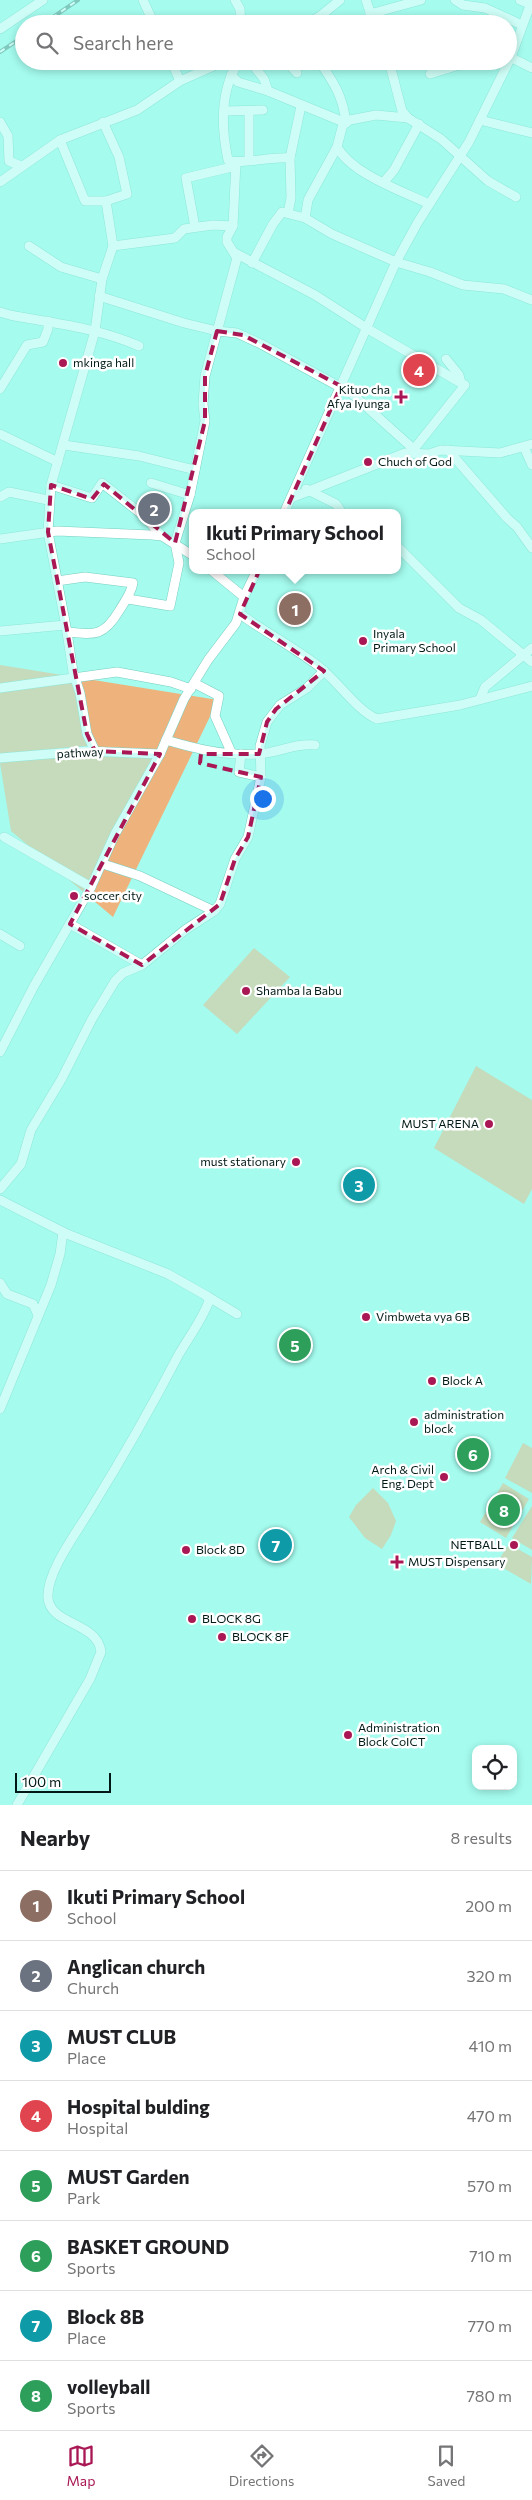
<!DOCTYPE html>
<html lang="en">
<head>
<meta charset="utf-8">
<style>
	body { margin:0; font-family:Commissioner,sans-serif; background:#f6f6f6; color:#202124 }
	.controls { position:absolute; right:15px; bottom:15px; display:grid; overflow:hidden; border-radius:10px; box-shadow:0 2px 8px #0003 }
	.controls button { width:45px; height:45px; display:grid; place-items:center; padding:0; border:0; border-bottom:1px solid #e0e0e0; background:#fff; color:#202124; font:25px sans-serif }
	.scale { position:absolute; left:15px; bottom:12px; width:96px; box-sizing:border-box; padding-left:5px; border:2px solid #001916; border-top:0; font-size:14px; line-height:18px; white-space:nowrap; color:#001916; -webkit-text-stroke:4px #fff; paint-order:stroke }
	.you { position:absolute; left:262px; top:798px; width:18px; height:18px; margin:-12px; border:4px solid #fff; border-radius:50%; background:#1a73e8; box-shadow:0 0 0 8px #1a73e833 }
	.badge { display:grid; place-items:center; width:32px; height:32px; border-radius:50%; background:#a91854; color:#fff; font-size:16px; font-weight:700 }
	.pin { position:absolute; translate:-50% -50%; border:2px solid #fff; box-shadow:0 1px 5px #0006 }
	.popup { position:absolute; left:189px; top:509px; width:212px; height:65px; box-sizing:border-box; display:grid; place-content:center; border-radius:10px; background:#fff; filter:drop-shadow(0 1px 4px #0005); font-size:16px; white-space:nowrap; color:#757577 }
	.popup b { font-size:19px; color:#202124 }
	.popup::after { content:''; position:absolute; left:50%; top:100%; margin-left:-10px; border:10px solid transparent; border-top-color:#fff }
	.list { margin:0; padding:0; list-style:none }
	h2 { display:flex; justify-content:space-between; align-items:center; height:65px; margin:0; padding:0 20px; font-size:21px }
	h2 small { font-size:16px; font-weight:400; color:#757577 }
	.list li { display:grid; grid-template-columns:32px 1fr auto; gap:15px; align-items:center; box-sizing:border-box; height:70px; padding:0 20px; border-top:1px solid #e0e0e0 }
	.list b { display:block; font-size:19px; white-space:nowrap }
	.list p { margin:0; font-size:16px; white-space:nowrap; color:#757577 }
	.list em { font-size:16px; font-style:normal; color:#757577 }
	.icon { flex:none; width:28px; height:28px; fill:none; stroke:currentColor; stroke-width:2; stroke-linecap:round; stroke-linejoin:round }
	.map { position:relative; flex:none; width:532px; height:1805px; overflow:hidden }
	.search { position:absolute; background:#fff; box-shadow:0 2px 8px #0003; left:15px; right:15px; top:15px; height:55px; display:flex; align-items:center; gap:12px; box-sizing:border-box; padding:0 18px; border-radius:28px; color:#757577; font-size:19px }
	.sheet { height:625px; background:#fff }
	nav { display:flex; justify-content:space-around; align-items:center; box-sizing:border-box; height:70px; border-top:1px solid #e0e0e0; background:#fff; font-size:14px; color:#757577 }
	nav a { display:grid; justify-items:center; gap:2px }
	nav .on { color:#a91854 }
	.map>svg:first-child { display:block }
	.green { fill:#eeb37d }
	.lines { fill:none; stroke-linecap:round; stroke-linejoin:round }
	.minor-casing { stroke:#77cec1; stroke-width:10 }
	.minor { stroke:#fff; stroke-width:9 }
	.rail-casing { stroke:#548d85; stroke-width:4 }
	.rail { stroke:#fff; stroke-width:2; stroke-dasharray:5.5; stroke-linecap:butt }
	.marked { fill:none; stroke:#a91854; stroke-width:4; stroke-dasharray:10 6; stroke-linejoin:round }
	.poi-dot { fill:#a91854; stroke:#fff; stroke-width:2 }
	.labels { text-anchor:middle; stroke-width:5; stroke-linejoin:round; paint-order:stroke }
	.poi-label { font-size:12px; fill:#001916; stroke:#fff; text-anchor:start }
	.street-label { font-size:12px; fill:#001916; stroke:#fff }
</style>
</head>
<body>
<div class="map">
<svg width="532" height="1805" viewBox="0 0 532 1805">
	<rect width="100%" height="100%" fill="#a4fbee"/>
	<g class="green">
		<path d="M0 665 218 700 113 917 11 831 0 763Z"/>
		<path d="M254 948 290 977 237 1034 203 1005Z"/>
		<path d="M476 1066 532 1100V1189L524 1204 434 1148Z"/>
		<path d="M523 1443 532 1448V1493L505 1478Z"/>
		<path d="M503 1483 529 1499 506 1538 480 1522Z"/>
		<path d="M373 1488 388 1503 396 1521 391 1535 382 1549 365 1538 349 1517 356 1505Z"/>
		<path d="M532 1506V1550L512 1538Z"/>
		<path d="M509 1544 532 1557 531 1584 496 1564Z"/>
	</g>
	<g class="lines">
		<g class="minor-casing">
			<g id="minor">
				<path d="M143 0 154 24"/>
				<path d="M235 0 240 9 241 24"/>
				<path d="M366 0 374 24"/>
				<path d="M455 0 463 5 485 8 522 25"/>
				<path d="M520 0 530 4"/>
				<path d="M370 14 421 0"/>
				<path d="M305 24 319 17 340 0"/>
				<path d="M0 29 43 0"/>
				<path d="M508 56 532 68"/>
				<path d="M171 61 180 81"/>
				<path d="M239 61C220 90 221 127 228 160 239 165 274 156 290 158"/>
				<path d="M250 61 264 79 268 91"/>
				<path d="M286 61 297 73"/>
				<path d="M319 61C334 83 343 96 346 123"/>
				<path d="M389 61 402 111 408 118 441 139 488 181 516 197"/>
				<path d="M430 74 472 61"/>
				<path d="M231 75 238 82 268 91 346 123"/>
				<path d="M224 111 263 110"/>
				<path d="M249 112V160"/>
				<path d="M480 120 532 133"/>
				<path d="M0 122 8 136 9 161 21 166"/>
				<path d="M60 140 85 201H106"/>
				<path d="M337 147C352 174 402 191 429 204"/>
				<path d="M0 182 60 140 137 110 180 81 225 61"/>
				<path d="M384 182 394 170 419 124"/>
				<path d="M288 213 291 198 290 158 301 106"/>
				<path d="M305 218 308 200 337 147 343 124 350 120 376 115 408 118"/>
				<path d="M195 227 186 178 236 166"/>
				<path d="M29 246 61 267 102 279"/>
				<path d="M113 246 175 238 184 229 213 225 233 226"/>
				<path d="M235 253 315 295 368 329 461 383"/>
				<path d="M252 263 273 224 282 212 305 218 332 234 396 262 430 272 463 285 504 289 532 300"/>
				<path d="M99 296 184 323 217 331 237 333 261 344 351 393 418 453"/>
				<path d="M0 312 10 315C56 324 95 327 139 346"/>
				<path d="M0 389 27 345 43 342 48 329V321"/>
				<path d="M0 434 58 462"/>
				<path d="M64 445 139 456 195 470"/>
				<path d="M524 447 532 465"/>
				<path d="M414 449 465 385 461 383 459 375 446 359"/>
				<path d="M448 450 507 518 517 527 532 548"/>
				<path d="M151 483 190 495"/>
				<path d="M51 485 92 498 102 483 144 516 162 536"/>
				<path d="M306 489 336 504 342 513"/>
				<path d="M0 497 9 492 48 500"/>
				<path d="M291 498 405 453 429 454 441 450 500 453 532 444"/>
				<path d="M284 513 396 262 418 222 469 142 511 57 532 0"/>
				<path d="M0 539 57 531 152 535 162 536 192 555"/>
				<path d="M398 547 459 608 481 620 532 662"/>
				<path d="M211 570 244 597"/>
				<path d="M57 581 85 577 133 583C131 594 125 601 119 611 104 636 96 635 67 632"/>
				<path d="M128 599 170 606 179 563 175 543 190 495 205 421 203 404 205 376 237 258 227 242V237L233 226 236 162"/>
				<path d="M240 614C265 632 293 647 317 665 337 680 356 710 377 719L460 705 532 686"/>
				<path d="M0 631 65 625"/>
				<path d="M194 683 219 696 215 716 232 754"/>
				<path d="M0 688 117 672 171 682 191 689"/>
				<path d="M480 699 485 687 532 648"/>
				<path d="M166 740C196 749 226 756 258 754 278 753 294 743 315 745"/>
				<path d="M95 751 87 734 80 693 73 672 67 632 48 532 51 485 95 331 102 279 113 246 106 201 127 194 119 157 103 122"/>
				<path d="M241 754 239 772 261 777"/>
				<path d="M0 758 85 751 160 754"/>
				<path d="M4 837 91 887"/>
				<path d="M103 864 140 876 214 911"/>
				<path d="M70 924 142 965"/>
				<path d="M0 934 20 946"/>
				<path d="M0 1052 34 986 91 887 115 834 160 754 184 699 208 660 236 623 244 597 257 570"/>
				<path d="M0 1189 21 1164 31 1130 61 1080 92 1019 115 981 123 973 142 965 185 930 214 911 220 904 235 859 248 837 261 777 260 746 267 722 280 705 307 688 324 671"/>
				<path d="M0 1200 67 1234 168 1274 207 1296 209 1301C202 1320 189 1337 179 1354 152 1406 123 1457 92 1507 79 1529 46 1572 48 1598 50 1625 98 1622 101 1652L90 1679 17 1805"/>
				<path d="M0 1283 7 1294 33 1304 38 1315"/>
				<path d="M207 1296 237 1314"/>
				<path d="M0 1409 51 1285 60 1254 63 1232"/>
			</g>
		</g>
		<use href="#minor" class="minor"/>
		<g class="rail-casing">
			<g id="rail">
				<path d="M43 24 78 0"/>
				<path d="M0 52 24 36"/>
			</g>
		</g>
		<use href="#rail" class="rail"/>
	</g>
	<path d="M0 0H532V1805H0ZM217 331 243 335 341 386 240 614 324 671 276 709 267 722 259 754H201L200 763 261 777 248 837 235 859 220 904 142 965 70 924 160 754 95 751 87 734 48 532 51 485 92 499 104 484 175 543 205 421V376Z" fill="#a4fbee" fill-opacity=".55" fill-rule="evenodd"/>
	<path class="marked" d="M217 331 243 335 341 386 240 614 324 671 276 709 267 722 259 754H201L200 763 261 777 248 837 235 859 220 904 142 965 70 924 160 754 95 751 87 734 48 532 51 485 92 499 104 484 175 543 205 421V376Z"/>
	<g class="poi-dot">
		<circle cx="63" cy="363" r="5"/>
		<path d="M398.5 389.5h5v5h5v5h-5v5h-5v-5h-5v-5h5z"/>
		<circle cx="368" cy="462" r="5"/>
		<circle cx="363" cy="641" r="5"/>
		<circle cx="74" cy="896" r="5"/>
		<circle cx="246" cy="991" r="5"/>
		<circle cx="489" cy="1124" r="5"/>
		<circle cx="296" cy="1162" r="5"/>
		<circle cx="366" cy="1317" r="5"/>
		<circle cx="432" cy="1381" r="5"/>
		<circle cx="414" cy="1422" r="5"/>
		<circle cx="444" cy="1477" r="5"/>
		<circle cx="514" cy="1545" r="5"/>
		<circle cx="186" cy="1550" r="5"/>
		<path d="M394.5 1554.5h5v5h5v5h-5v5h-5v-5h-5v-5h5z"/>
		<circle cx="192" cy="1619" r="5"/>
		<circle cx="222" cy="1637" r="5"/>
		<circle cx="348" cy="1735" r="5"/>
	</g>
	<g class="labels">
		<g class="poi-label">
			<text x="73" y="367">mkinga hall</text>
			<text x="390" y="394" text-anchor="end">Kituo cha<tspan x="390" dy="14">Afya Iyunga</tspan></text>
			<text x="378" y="466">Chuch of God</text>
			<text x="373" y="638">Inyala<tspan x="373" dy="14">Primary School</tspan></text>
			<text x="84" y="900">soccer city</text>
			<text x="256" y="995">Shamba la Babu</text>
			<text x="479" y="1128" text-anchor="end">MUST ARENA</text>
			<text x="286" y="1166" text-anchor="end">must stationary</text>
			<text x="376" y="1321">Vimbweta vya 6B</text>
			<text x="442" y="1385">Block A</text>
			<text x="424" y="1419">administration<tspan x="424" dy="14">block</tspan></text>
			<text x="434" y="1474" text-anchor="end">Arch &amp; Civil<tspan x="434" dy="14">Eng. Dept</tspan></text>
			<text x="504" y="1549" text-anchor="end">NETBALL</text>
			<text x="196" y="1554">Block 8D</text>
			<text x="408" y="1566">MUST Dispensary</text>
			<text x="202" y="1623">BLOCK 8G</text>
			<text x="232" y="1641">BLOCK 8F</text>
			<text x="358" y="1732">Administration<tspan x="358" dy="14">Block CoICT</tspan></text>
		</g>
		<g class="street-label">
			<text transform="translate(80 753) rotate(-3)" y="4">pathway</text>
		</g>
	</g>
</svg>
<div class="controls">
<button><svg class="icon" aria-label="locate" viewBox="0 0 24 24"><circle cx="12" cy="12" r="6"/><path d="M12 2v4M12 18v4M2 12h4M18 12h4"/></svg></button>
</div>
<div class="scale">100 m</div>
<div class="you"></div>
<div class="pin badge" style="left:295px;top:609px;background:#8d6e63">1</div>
<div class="popup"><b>Ikuti Primary School</b>School</div>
<div class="pin badge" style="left:154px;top:509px;background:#6b7280">2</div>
<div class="pin badge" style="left:359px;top:1185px;background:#0f9aa8">3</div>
<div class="pin badge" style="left:419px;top:370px;background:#e0444e">4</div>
<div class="pin badge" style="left:295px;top:1345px;background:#2e9e5b">5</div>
<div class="pin badge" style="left:473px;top:1454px;background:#2e9e5b">6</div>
<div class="pin badge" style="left:276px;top:1545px;background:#0f9aa8">7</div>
<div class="pin badge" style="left:504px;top:1510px;background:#2e9e5b">8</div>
<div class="search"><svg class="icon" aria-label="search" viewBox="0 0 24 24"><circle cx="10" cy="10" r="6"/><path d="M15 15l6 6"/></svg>Search here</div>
</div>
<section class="sheet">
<h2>Nearby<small>8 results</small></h2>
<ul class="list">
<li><span class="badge" style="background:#8d6e63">1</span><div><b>Ikuti Primary School</b><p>School</p></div><em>200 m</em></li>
<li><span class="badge" style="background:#6b7280">2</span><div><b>Anglican church</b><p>Church</p></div><em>320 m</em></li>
<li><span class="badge" style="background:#0f9aa8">3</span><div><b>MUST CLUB</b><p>Place</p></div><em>410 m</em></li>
<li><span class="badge" style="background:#e0444e">4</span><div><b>Hospital bulding</b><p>Hospital</p></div><em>470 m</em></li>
<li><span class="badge" style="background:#2e9e5b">5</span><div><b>MUST Garden</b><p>Park</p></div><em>570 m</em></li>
<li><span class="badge" style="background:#2e9e5b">6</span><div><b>BASKET GROUND</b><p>Sports</p></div><em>710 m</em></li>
<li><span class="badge" style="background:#0f9aa8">7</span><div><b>Block 8B</b><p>Place</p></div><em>770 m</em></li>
<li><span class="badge" style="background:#2e9e5b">8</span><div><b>volleyball</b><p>Sports</p></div><em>780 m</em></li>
</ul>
</section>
<nav>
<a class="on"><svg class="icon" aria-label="map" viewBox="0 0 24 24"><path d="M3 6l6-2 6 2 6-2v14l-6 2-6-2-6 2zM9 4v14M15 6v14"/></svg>Map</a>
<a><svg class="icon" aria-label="directions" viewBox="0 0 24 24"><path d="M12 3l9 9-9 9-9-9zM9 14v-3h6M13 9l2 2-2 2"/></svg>Directions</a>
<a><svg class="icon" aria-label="saved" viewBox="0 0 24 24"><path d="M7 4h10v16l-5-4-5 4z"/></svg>Saved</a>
</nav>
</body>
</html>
